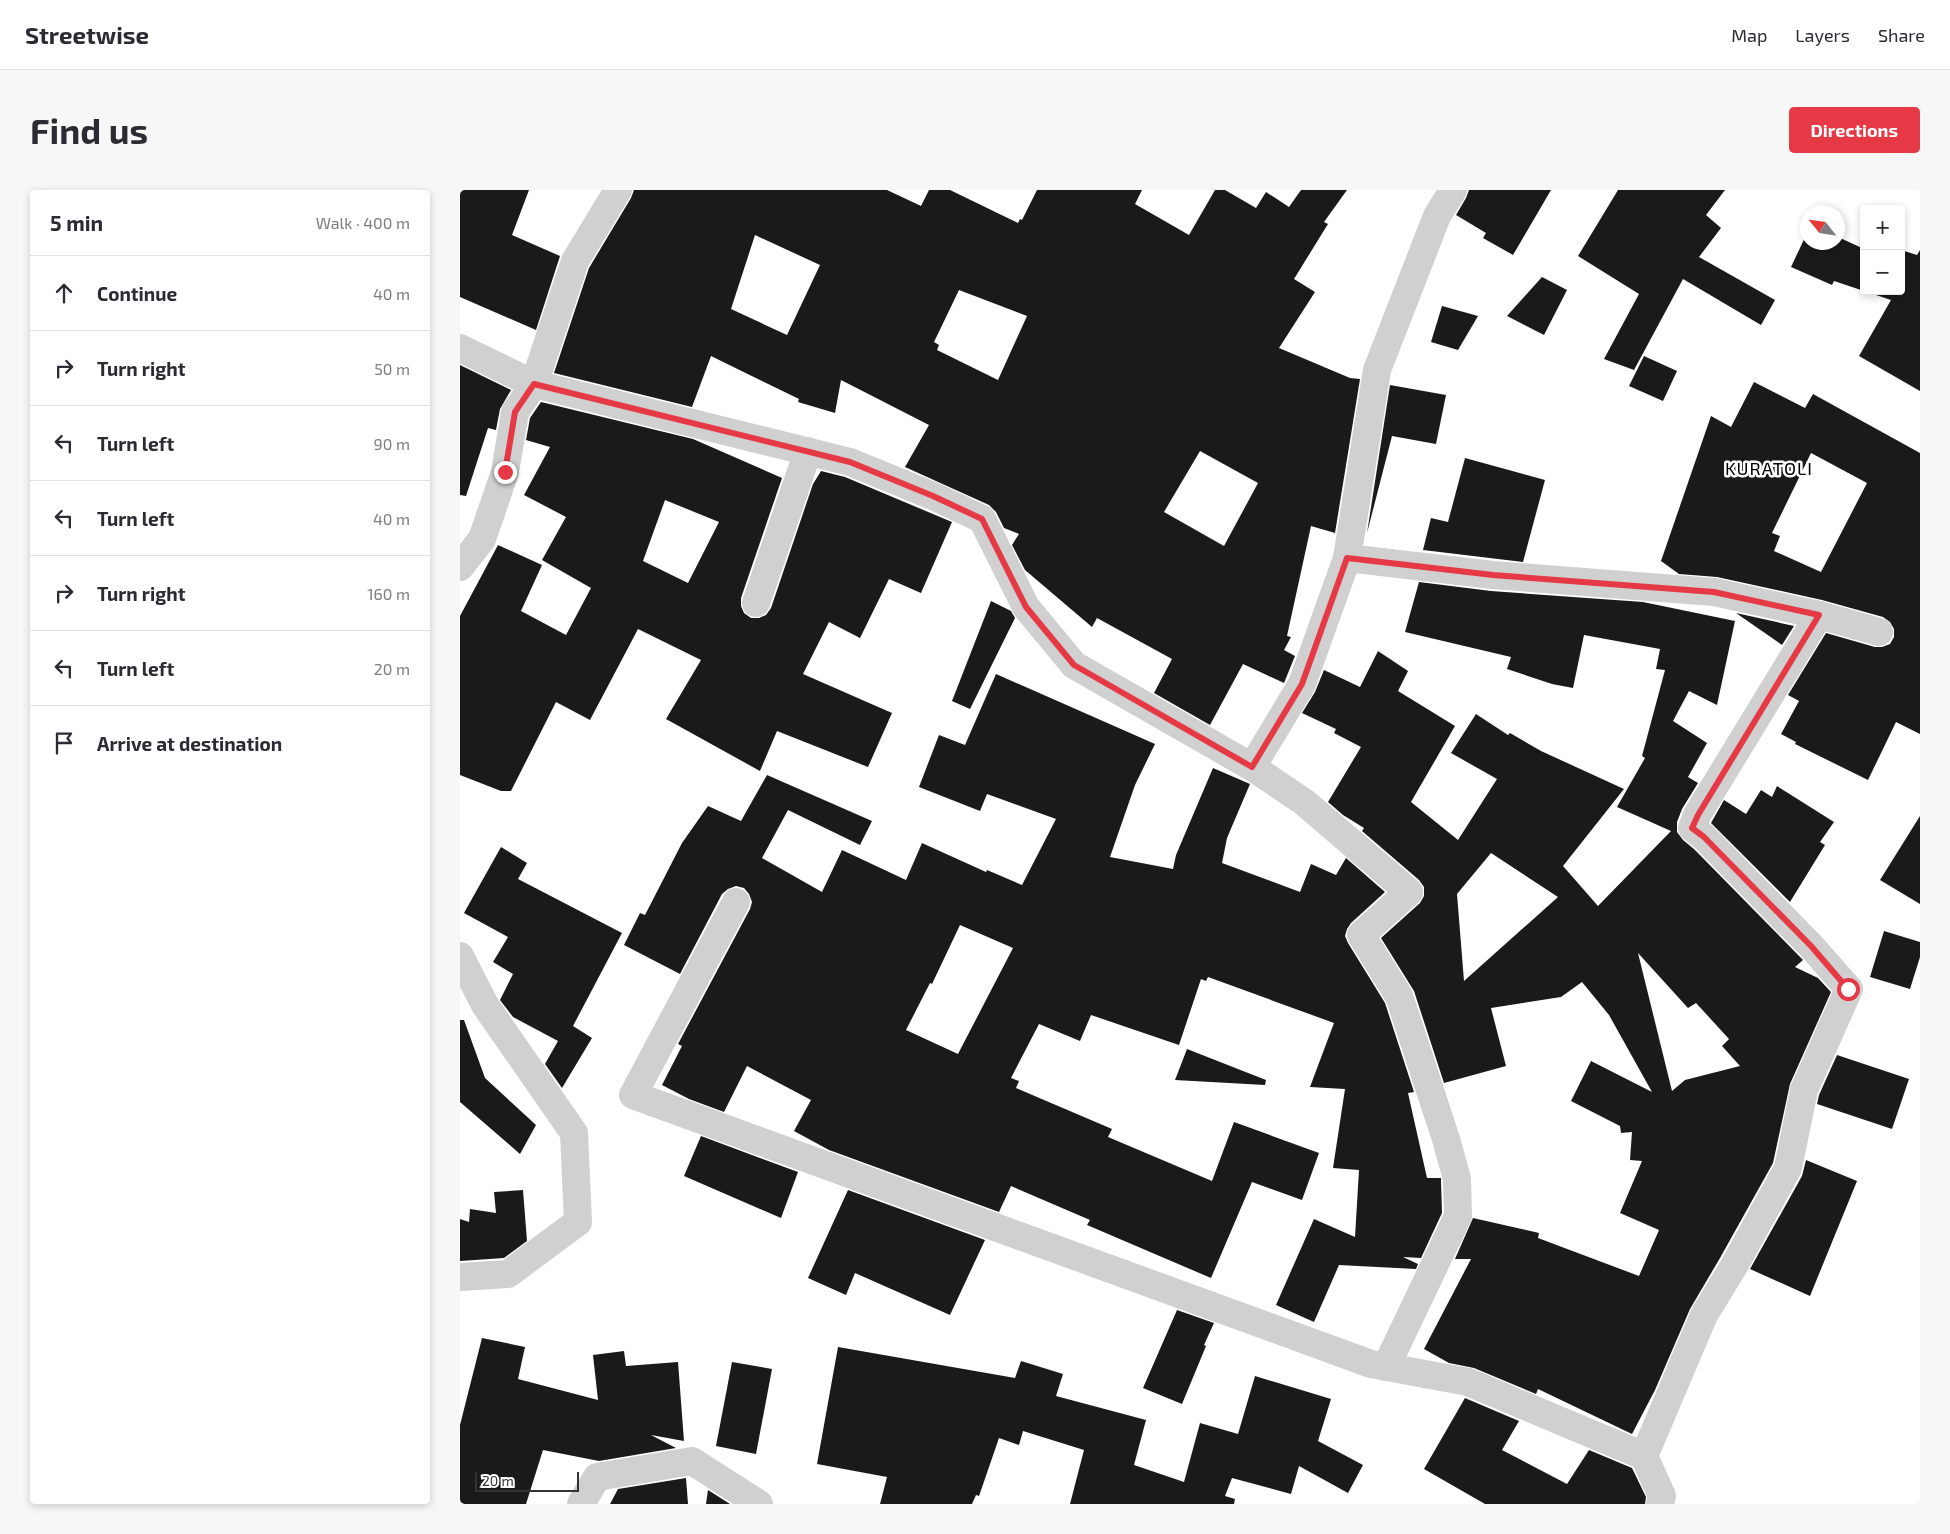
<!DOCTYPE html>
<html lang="en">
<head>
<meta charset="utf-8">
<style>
	body { margin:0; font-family:"Exo 2",sans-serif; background:#f7f7f7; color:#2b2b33 }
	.controls { position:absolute; right:15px; top:15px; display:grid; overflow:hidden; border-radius:5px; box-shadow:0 2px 8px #0003 }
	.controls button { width:45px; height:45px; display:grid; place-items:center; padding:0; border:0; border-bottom:1px solid #e1e1e2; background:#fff; color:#2b2b33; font:25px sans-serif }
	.compass { position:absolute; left:1340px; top:15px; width:45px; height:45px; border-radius:50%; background:#fff; box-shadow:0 2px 8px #0003; rotate:300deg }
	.scale { position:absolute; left:15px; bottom:12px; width:104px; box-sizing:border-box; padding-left:5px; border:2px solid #333; border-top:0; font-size:14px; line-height:18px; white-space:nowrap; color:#333; -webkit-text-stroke:4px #fff; paint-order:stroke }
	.stop { position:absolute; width:15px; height:15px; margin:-11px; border:4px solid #e63946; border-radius:50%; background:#fff }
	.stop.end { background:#e63946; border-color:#fff; box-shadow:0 1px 5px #0008 }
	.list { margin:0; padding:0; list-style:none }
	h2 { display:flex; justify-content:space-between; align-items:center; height:65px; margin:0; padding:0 20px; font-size:21px }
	h2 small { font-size:16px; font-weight:400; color:#7c7c81 }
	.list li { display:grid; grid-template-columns:32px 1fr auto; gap:15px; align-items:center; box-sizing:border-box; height:75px; padding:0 20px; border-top:1px solid #e1e1e2 }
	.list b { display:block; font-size:19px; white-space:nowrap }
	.list em { font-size:16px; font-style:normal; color:#7c7c81 }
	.icon { flex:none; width:28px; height:28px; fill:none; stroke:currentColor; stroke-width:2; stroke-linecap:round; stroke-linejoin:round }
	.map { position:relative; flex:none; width:1460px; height:1314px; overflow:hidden; border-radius:5px }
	header { display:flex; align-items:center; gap:30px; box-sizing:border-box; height:70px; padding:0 25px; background:#fff; border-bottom:1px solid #e1e1e2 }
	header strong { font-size:24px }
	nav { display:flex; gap:28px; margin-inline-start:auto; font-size:18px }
	.intro { display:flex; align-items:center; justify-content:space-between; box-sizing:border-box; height:120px; padding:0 30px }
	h1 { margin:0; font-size:35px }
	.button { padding:12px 22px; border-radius:5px; background:#e63946; color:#fff; font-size:18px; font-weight:700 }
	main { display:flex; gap:30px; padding:0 30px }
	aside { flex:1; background:#fff; border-radius:5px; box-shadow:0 2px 8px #0003 }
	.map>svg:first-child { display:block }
	.building { fill:#1a1a1a; fill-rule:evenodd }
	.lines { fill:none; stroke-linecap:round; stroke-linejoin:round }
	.street { stroke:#d0d0d0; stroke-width:28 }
	.route { stroke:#e63946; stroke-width:6 }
	.labels { text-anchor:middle; stroke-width:5; stroke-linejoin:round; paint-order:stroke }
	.quarter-label { font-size:18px; letter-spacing:1px; fill:#000; stroke:#fff }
</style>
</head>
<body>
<header>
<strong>Streetwise</strong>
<nav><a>Map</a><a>Layers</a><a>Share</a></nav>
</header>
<div class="intro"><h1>Find us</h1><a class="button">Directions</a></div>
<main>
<aside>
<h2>5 min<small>Walk · 400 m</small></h2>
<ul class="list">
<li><svg class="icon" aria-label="ahead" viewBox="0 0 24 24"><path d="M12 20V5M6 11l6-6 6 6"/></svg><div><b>Continue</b></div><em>40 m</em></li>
<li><svg class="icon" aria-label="right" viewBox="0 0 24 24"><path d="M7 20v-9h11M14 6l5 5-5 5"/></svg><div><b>Turn right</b></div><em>50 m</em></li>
<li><svg class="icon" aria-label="left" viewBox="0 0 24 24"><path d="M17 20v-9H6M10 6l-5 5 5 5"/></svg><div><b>Turn left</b></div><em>90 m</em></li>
<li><svg class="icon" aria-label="left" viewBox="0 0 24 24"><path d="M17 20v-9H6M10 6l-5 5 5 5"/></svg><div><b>Turn left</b></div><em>40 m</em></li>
<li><svg class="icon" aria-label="right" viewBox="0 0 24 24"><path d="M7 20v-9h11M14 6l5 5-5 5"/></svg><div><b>Turn right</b></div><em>160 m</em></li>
<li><svg class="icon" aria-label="left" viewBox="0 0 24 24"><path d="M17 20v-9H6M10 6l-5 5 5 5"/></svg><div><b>Turn left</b></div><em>20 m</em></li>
<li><svg class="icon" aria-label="arrive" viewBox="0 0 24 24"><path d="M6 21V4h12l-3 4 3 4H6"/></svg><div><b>Arrive at destination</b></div></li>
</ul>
</aside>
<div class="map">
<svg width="1460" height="1314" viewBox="0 0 1460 1314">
	<rect width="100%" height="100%" fill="#fff"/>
	<g class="building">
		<path d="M0 0H69L52 45 100 66 76 140 0 107Z"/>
		<path d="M174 0H427L461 16 469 0H490L558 33 560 29 562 30 577 0H682L675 14 729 45 755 0H765L796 18 806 2 829 17 841 0H887L864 32 868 34 834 89 855 102 819 158 890 188 900 189 875 343 851 336 827 446 831 447 824 460 835 466 824 493 783 474 750 535 694 503 712 469 637 428 632 437 565 380 552 355 559 344 544 338 536 322 529 315 445 277 469 235 381 190 375 223 338 212 339 209 251 166 232 217 94 183 129 78 171 8ZM295 45 360 75 327 145 271 119ZM499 100 567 126 538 190 477 160 479 155 474 152ZM740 261 798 293 764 356 704 322Z"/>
		<path d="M1009 0H1091L1053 65 1023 48 1026 43 996 25 1006 8Z"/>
		<path d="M1158 0H1265L1246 25 1261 38 1239 67 1315 110 1301 135 1223 89 1174 180 1144 169 1179 104 1118 66Z"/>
		<path d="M1348 41V52H1378V47L1402 58 1404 53V101L1374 91 1372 95 1331 77Z"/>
		<path d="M1441 60 1457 65 1460 60V201L1399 166 1431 110 1404 101H1441Z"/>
		<path d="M1082 87 1107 100 1084 145 1047 126Z"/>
		<path d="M982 116 1018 126 998 160 971 152Z"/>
		<path d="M1184 166 1217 181 1203 211 1169 196Z"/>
		<path d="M0 175 51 200 40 219 36 240 28 238 6 306 0 305Z"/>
		<path d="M1294 192 1345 218 1353 204 1460 263V544L1436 532 1408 590 1335 554 1336 552 1321 544 1339 511 1328 505 1366 443 1415 457H1422L1430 454 1434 447V439L1430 432 1423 427 1362 410 1257 387 1219 384 1201 371 1251 226 1271 237ZM1351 263 1407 293 1361 382 1314 361 1320 346 1312 343Z"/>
		<path d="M930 195 986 205 976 254 932 246 907 343Z"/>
		<path d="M81 212 233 249 322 288 281 408V416L284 423 291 428H299L306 425 311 418 353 294 361 281 385 287 492 332 461 403 429 389 400 448 369 432 343 484 432 523 408 577 317 541 300 581 206 529 241 470 178 439 130 530 96 512 51 601H41L0 585V426L38 355 82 375 61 421 106 445 131 398 82 370 106 327 64 305 90 257 66 250 70 228ZM205 310 259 332 228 393 183 371Z"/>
		<path d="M1005 268 1085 290 1063 372 963 360 971 328 988 332Z"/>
		<path d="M959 392 1031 401 1183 412 1275 431 1257 515 1229 501 1213 531 1247 553 1228 587 1238 593 1222 619 1217 632V642L1223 650 1234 659 1343 770 1335 777 1358 788 1371 802 1330 894 1313 973 1260 1068 1230 1119 1195 1200 1172 1244 1078 1199 1076 1204 1014 1178 989 1173 964 1159 1011 1069H995L1013 1028 1079 1043 1078 1048 1179 1086 1199 1040 1160 1023 1182 971 1170 970 1172 942 1161 943 1160 936 1111 911 1131 871 1192 902 1149 825 1122 792 1101 807 1031 818 1046 876 984 893 954 801 921 748 960 713 964 706V697L959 690 902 641 904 638 883 625 868 612 901 557 874 543 876 539 842 523 855 502 864 480 900 497 918 461 948 481 938 501 995 536 951 612 998 650 1037 589 991 563 1016 524 1048 545 1050 543 1081 561 1164 599 1103 676 1138 716 1211 641 1157 617 1185 568 1182 566 1205 480 1196 479 1200 459 1124 445 1113 498 1092 494 1047 479 1051 467 945 442ZM1031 663 1098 707 1004 791 997 704ZM1178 763 1228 818 1236 813 1269 849 1262 856 1280 876 1225 890 1212 901Z"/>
		<path d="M531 411 551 421 555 428 510 519 492 511Z"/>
		<path d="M1276 423 1334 436 1322 455Z"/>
		<path d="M536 484 695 554 675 595 650 667 713 679 716 665 753 578 790 594 767 648 762 673 840 702 851 674 876 685 886 668 925 702 891 733 887 739 885 746 888 753 925 813 954 902 948 903 967 988H981V991L982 1023 961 1068 943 1067 958 1074 956 1079 879 1075 854 1132 816 1115 854 1029 895 1047 899 980 873 978 885 899 850 897 874 833 748 787 746 791 741 789 719 855 631 825 620 851 579 834 551 888 559 891 556 898 652 939 648 947 752 991 774 932 859 963 842 1010 792 992 751 1088 627 1035 630 1030 551 996 539 1022 369 960 334 941 351 910 287 876 264 922 229 909 202 895 222 856 218 854 290 719 292 712 289 704 284 698 276 696 268 699 262 704 220 784 164 755 180 723 185 725 222 653 248 616 281 631 307 585 412 631 400 655 328 620 302 668 362 702 382 660 446 690 462 653 526 682 527 680 562 695 596 629 527 604 520 621 459 597 479 545 505 555ZM500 735 553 758 498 864 446 840 470 793 472 794Z"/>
		<path d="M1317 596 1374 632 1360 652 1365 655 1330 712 1251 633 1264 610 1286 624 1301 600 1312 607Z"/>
		<path d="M1460 626V714L1420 690Z"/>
		<path d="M41 657 67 673 58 689 162 743 113 836 132 848 102 898 85 874 98 851 53 827 40 810 53 784 33 772 48 747 4 723Z"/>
		<path d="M1424 741 1460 752V767L1450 799 1410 787Z"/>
		<path d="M0 830H4L25 888 76 935 60 964 0 912Z"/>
		<path d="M727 859 806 890 805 895 715 890Z"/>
		<path d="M1377 865 1449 889 1432 939 1357 914 1359 905Z"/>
		<path d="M241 946 338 982 321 1028 224 986Z"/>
		<path d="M1346 970 1397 991 1350 1106 1290 1079 1342 986Z"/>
		<path d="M63 1000 67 1051 44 1068 0 1071V1029L9 1032 10 1019 36 1023 34 1002Z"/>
		<path d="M388 1000 525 1050 490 1125 395 1083 386 1105 348 1088Z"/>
		<path d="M717 1120 754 1133 744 1155 746 1156 722 1214 683 1198Z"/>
		<path d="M22 1148 65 1157 58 1189 138 1210 133 1165 164 1161 166 1176 218 1172 224 1251 191 1245 216 1258 139 1271 83 1260 66 1314H0V1235Z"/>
		<path d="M378 1157 555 1188 561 1171 603 1184 596 1206 686 1230 674 1275 724 1292 740 1233 778 1244 795 1186 871 1209 858 1251 903 1275 888 1303 839 1276 831 1304 772 1288 765 1306 775 1309 774 1314H610L624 1260 563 1241 559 1255 539 1248 519 1306 516 1305 512 1314H420L427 1287 357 1274Z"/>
		<path d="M272 1172 312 1179 296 1264 256 1256Z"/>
		<path d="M1005 1208 1059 1231 1042 1260 1107 1294 1129 1260 1172 1278 1186 1307 1185 1314H1025L964 1279Z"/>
		<path d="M226 1288 228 1314H150L158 1299Z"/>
		<path d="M248 1300 270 1314H246Z"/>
	</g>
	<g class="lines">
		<g class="street">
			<path d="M0 158 74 194 390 272 473 306 522 329 566 417 614 475 792 577 844 612 949 702 901 745 939 806 986 949 997 989 998 1026 926 1177"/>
			<path d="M887 368 1033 385 1254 402 1359 425 1419 442"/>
			<path d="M0 377 22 349 45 282 55 222 74 194 115 71 158 0"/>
			<path d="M296 413 348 261"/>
			<path d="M792 577 842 494 887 368 917 180 977 26 993 0"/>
			<path d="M276 712 173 905 911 1174 1008 1192 1184 1266"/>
			<path d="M0 766 25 815 114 943 118 1032 48 1084 0 1087"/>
			<path d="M121 1314 137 1287 232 1271 299 1314"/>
			<path d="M1200 1314 1202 1306 1184 1266 1244 1125 1274 1076 1328 978 1344 900 1389 799 1351 756 1244 647 1232 638 1237 625 1359 425"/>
		</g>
	</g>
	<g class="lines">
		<path class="route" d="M45 282 55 222 74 194 390 272 473 306 522 329 566 417 614 475 792 577 842 494 887 368 1033 385 1254 402 1359 425 1238 625 1232 638 1244 647 1351 756 1388 799"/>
	</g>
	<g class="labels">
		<g class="quarter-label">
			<text x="1309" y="285">KURATOLI</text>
		</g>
	</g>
</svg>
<div class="controls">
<button>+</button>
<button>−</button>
</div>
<svg class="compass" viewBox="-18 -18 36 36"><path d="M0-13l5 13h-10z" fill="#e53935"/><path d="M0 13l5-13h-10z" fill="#7c7c81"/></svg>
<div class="scale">20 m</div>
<div class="stop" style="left:1388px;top:799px"></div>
<div class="stop end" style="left:45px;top:282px"></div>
</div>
</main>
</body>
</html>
